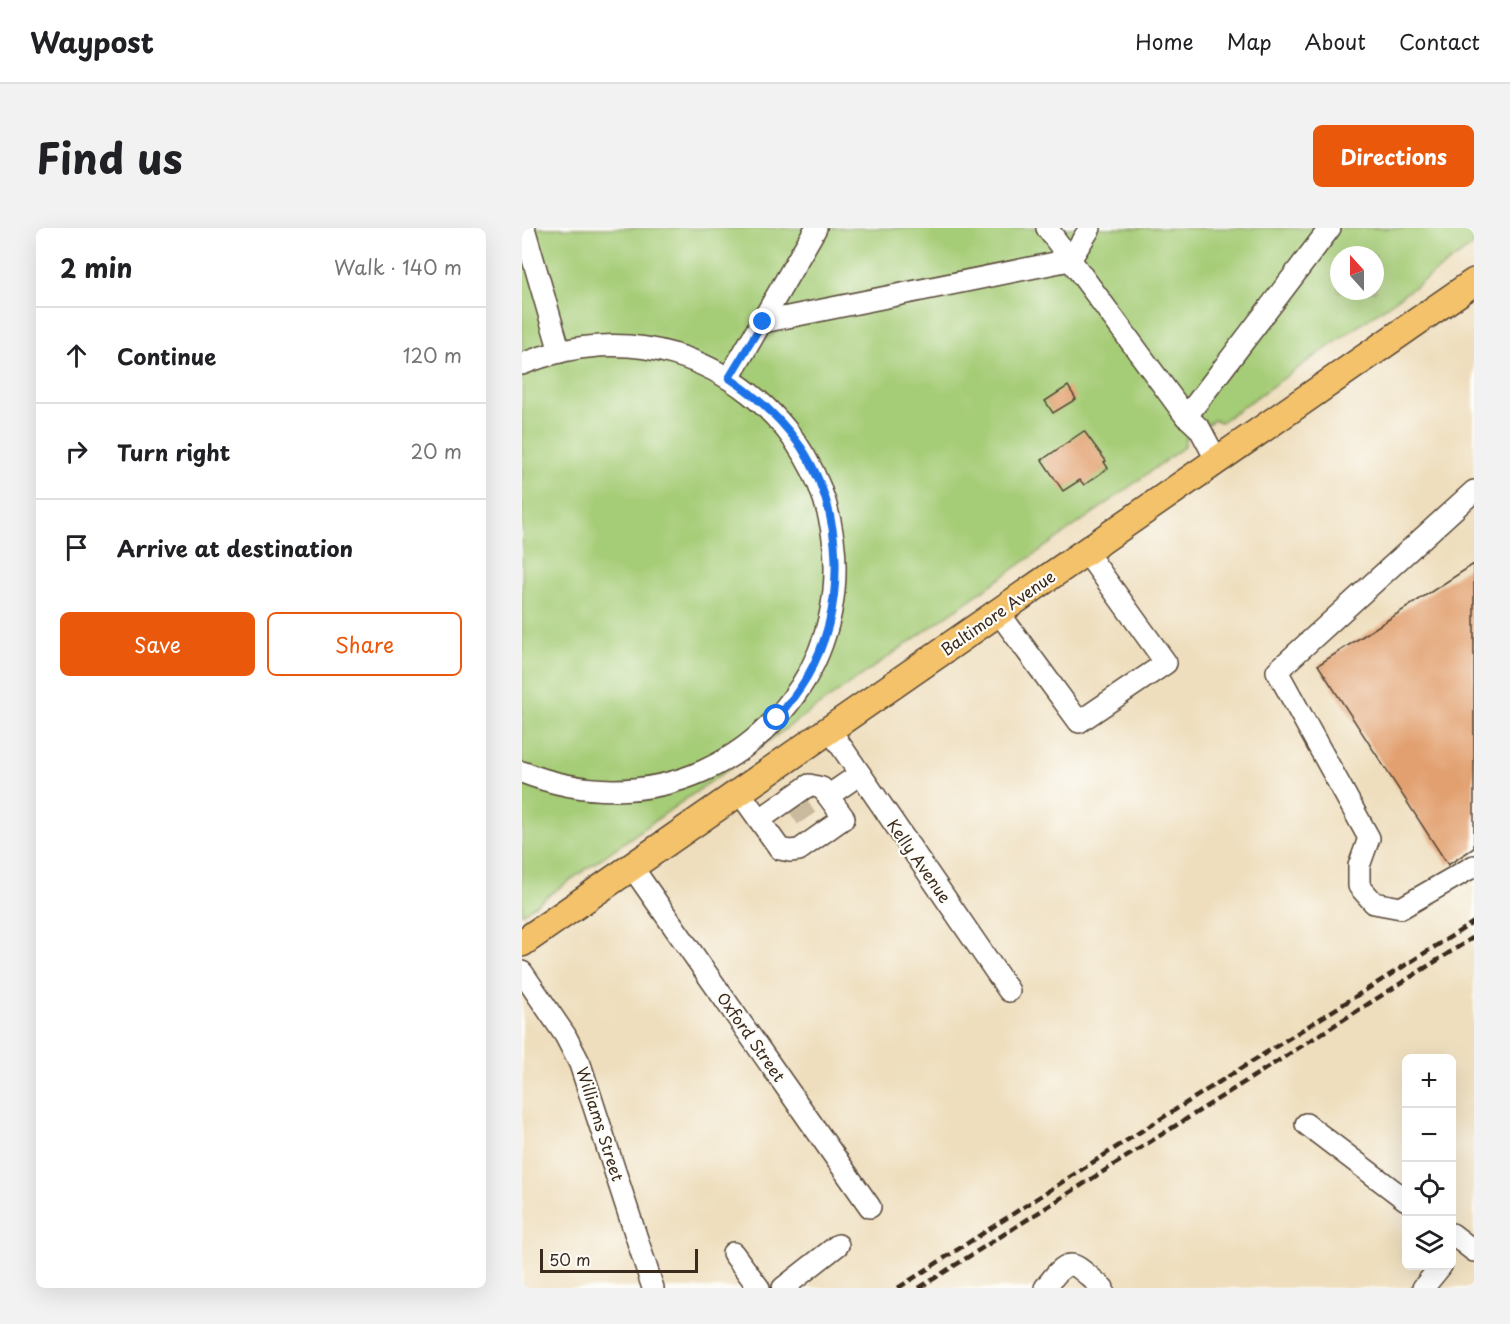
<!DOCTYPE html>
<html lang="en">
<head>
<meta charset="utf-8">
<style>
	body { margin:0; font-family:"Playpen Sans",sans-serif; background:#f2f2f2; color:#202124 }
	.controls { position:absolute; right:18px; bottom:18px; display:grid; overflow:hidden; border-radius:9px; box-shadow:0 6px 24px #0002 }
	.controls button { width:54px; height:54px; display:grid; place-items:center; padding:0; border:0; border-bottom:2px solid #e0e0e0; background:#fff; color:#202124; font:30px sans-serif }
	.compass { position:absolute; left:808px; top:18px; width:54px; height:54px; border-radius:50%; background:#fff; box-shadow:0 6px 24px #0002; rotate:339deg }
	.scale { position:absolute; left:18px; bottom:15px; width:158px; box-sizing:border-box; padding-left:6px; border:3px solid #3b2a1e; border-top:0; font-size:16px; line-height:21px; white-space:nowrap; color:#3b2a1e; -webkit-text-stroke:4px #fdfcf7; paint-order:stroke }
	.stop { position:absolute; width:18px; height:18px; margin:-14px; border:4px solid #1a73e8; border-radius:50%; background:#fff }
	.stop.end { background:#1a73e8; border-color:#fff; box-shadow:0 2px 6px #0008 }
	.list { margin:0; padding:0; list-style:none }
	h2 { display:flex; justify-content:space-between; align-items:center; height:78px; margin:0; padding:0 24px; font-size:26px }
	h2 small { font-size:20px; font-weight:400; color:#757577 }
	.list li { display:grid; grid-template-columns:39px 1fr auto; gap:18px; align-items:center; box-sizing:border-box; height:96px; padding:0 24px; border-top:2px solid #e0e0e0 }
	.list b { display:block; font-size:22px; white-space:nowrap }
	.list em { font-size:20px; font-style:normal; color:#757577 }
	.actions { display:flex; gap:12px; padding:18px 24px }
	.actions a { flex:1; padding:14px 0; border:2px solid #ea580c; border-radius:9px; text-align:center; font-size:21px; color:#ea580c }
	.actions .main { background:#ea580c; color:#fff }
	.icon { flex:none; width:33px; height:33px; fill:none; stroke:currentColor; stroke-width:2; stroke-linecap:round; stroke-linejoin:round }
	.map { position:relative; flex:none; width:952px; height:1060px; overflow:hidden; border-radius:9px }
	header { display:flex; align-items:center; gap:36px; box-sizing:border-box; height:84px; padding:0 30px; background:#fff; border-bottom:2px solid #e0e0e0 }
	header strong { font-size:28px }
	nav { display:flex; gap:33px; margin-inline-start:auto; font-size:21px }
	.intro { display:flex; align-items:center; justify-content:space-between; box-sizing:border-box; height:144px; padding:0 36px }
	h1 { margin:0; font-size:42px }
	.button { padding:15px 27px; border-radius:9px; background:#ea580c; color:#fff; font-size:21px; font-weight:700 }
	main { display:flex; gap:36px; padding:0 36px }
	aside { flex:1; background:#fff; border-radius:9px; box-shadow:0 6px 24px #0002 }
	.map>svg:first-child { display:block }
	.green { fill:#a5cc76; stroke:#707b4a; stroke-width:1.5; fill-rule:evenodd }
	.building { fill:#e2a070 }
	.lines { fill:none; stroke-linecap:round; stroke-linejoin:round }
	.minor-tunnel { stroke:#caba9d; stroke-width:21; stroke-dasharray:21 10; stroke-linecap:butt }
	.minor-casing { stroke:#564536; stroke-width:24 }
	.major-casing { stroke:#564536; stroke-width:30 }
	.minor { stroke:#fff; stroke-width:21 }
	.major { stroke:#f4c26a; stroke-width:27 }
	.rail { stroke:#3b2a1e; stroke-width:4.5; stroke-dasharray:9 4.5; stroke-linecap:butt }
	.route { stroke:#1a73e8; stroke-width:8 }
	.labels { text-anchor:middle; stroke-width:4.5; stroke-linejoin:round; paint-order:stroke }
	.street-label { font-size:16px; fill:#3b2a1e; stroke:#fdfcf7 }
</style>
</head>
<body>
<header>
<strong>Waypost</strong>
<nav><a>Home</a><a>Map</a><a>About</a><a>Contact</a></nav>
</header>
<div class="intro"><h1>Find us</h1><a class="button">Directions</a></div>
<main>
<aside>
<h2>2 min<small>Walk · 140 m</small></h2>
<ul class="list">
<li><svg class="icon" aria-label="ahead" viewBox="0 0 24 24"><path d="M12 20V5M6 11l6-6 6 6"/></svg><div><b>Continue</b></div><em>120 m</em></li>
<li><svg class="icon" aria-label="right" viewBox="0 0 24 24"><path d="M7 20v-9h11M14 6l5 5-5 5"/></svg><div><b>Turn right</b></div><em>20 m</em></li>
<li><svg class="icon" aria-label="arrive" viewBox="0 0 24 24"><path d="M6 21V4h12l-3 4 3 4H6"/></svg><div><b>Arrive at destination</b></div></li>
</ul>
<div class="actions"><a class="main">Save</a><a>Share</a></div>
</aside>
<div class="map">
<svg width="952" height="1060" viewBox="0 0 952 1060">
	<rect width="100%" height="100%" fill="#fdfcf7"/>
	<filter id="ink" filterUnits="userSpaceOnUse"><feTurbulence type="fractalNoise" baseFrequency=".0167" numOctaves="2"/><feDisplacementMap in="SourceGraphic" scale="12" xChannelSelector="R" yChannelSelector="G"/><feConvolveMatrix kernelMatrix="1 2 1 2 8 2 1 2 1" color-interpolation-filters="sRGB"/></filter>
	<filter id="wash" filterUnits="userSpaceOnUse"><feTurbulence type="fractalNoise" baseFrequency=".008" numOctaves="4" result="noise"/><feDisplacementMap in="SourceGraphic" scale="24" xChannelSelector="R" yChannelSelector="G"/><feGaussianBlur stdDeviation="1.35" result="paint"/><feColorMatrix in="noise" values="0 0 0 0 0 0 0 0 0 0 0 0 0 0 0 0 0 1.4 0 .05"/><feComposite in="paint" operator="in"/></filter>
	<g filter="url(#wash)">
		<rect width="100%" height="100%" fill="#eedebd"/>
		<path class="green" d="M0 0H952V17L699 194 692 192 663 211V218L584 276 0 686ZM817 27H853V63H817Z"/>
		<g id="blocks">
			<g class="building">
				<path d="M546 158 554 171 531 185 523 173Z"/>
				<path d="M562 203 584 233 582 234 586 240 562 257 558 252 541 263 520 232Z"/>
				<path d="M952 336V620L926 637 796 437Z"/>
			</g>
		</g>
	</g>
	<g filter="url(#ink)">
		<use href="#blocks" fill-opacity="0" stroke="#564536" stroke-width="1.5"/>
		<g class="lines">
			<path class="minor-tunnel" d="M273 573 288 596"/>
			<g class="minor-casing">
				<g id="minor">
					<path d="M2 0 38 124"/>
					<path d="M525 0 662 186 678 201 695 233"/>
					<path d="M241 94 548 32 568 0"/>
					<path d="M0 136C21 128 43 121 66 119 185 105 295 192 311 310 318 361 307 415 279 458 255 495 222 525 181 543 123 569 59 567 0 544"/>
					<path d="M207 150 294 0"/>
					<path d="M664 189 808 0"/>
					<path d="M952 263 755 443 847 610 837 638V658L852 675 879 680 952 638"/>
					<path d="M477 385 557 494 644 435 564 324"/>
					<path d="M308 502 487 763"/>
					<path d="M218 565 258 621 268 623 277 622 322 590 300 560 287 557 237 592"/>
					<path d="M306 568 338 546"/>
					<path d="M110 639 348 979"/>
					<path d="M0 744 43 807 58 836 131 1060"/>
					<path d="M784 896 884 972"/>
					<path d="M930 1006 952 1023"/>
					<path d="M211 1025 237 1060"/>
					<path d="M261 1060 316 1017"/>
					<path d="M523 1060C550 1024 550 1035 581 1060"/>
					<path d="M901 1060 919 1038"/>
				</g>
			</g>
			<g class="major-casing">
				<path id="major" d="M0 715 952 54"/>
			</g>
			<use href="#minor" class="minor"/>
			<use href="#major" class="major"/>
			<g class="rail">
				<path d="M376 1060 621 902 952 694"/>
				<path d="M397 1060 952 709"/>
			</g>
		</g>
	</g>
	<g class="lines" filter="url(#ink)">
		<path class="route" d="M241 94 207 150C236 169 259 191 279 219 323 286 325 380 285 449 276 464 266 477 255 490"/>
	</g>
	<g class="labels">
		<g class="street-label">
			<text transform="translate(476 385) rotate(-35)" y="6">Baltimore Avenue</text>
			<text transform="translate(397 633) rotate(55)" y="6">Kelly Avenue</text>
			<text transform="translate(229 809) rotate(55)" y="6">Oxford Street</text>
			<text transform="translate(78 896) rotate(72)" y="6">Williams Street</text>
		</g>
	</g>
</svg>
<div class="controls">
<button>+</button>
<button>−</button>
<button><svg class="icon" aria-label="locate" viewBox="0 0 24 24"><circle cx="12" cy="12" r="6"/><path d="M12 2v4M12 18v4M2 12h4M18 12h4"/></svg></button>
<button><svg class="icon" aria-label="layers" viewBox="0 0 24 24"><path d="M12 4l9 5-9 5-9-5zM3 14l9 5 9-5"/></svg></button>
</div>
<svg class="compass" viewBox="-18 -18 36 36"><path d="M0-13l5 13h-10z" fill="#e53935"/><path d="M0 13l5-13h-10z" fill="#757577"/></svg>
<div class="scale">50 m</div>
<div class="stop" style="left:255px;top:490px"></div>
<div class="stop end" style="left:241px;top:94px"></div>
</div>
</main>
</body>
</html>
